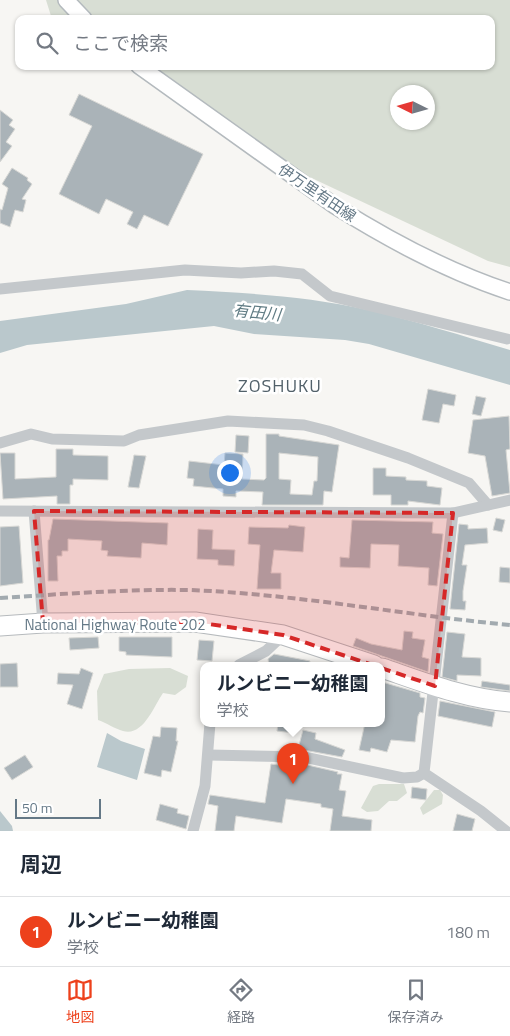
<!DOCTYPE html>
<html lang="ja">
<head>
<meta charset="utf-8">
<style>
	body { margin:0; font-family:"Titillium Web","Noto Sans JP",sans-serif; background:#f6f6f7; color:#1f2937 }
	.compass { position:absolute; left:390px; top:85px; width:45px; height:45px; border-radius:50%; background:#fff; box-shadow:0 1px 4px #0004; rotate:275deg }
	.scale { position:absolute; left:15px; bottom:12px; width:86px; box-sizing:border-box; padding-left:5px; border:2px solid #647886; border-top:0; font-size:14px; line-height:18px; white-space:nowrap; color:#647886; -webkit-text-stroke:4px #fff; paint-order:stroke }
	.you { position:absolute; left:229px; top:472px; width:18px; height:18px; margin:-12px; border:4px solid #fff; border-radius:50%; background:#1a73e8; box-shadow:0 0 0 8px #1a73e833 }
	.badge { display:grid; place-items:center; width:32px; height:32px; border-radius:50%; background:#ed411c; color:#fff; font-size:16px; font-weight:700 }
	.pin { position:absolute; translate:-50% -41px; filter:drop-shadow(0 1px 2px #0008) }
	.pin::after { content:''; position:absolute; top:26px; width:18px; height:15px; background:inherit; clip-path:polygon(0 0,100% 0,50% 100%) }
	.popup { position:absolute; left:200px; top:662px; width:185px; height:65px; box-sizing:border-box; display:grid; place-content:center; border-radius:10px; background:#fff; filter:drop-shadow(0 1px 4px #0005); font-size:16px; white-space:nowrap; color:#747a83 }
	.popup b { font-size:19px; color:#1f2937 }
	.popup::after { content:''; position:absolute; left:50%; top:100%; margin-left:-10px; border:10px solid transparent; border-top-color:#fff }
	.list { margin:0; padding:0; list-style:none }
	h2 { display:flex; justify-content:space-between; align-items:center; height:65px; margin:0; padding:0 20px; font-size:21px }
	h2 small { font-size:16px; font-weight:400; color:#747a83 }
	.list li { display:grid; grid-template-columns:32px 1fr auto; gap:15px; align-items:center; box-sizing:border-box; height:70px; padding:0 20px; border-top:1px solid #e0e1e3 }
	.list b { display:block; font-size:19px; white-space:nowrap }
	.list p { margin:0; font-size:16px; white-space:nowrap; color:#747a83 }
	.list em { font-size:16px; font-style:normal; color:#747a83 }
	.icon { flex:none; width:28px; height:28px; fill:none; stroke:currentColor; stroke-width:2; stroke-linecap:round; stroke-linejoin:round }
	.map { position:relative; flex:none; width:510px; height:831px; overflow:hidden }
	.search { position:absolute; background:#fff; box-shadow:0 1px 4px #0004; left:15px; right:15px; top:15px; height:55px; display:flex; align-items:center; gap:12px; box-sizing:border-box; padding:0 18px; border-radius:10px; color:#747a83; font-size:19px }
	.sheet { height:135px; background:#fff }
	nav { display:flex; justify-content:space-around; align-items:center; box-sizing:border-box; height:70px; border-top:1px solid #e0e1e3; background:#fff; font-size:14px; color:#747a83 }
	nav a { display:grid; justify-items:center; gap:2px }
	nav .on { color:#ed411c }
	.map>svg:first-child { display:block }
	.green { fill:#d8ded4; fill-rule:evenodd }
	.water { fill:#bac8cc }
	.building { fill:#aab3b8; stroke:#d8d8d5; fill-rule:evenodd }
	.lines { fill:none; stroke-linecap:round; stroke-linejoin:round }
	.secondary-casing { stroke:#b4babe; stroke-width:18 }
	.trunk-casing { stroke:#b6babd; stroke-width:21 }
	.minor { stroke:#c4c8cb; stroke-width:11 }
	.secondary { stroke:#fff; stroke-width:15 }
	.trunk { stroke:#fff; stroke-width:19 }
	.rail { stroke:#a2aaaf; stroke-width:4; stroke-dasharray:8 4; stroke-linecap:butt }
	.marked { fill:#d62828; fill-opacity:0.2; stroke:#d62828; stroke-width:4; stroke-dasharray:10 6; stroke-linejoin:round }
	.labels { text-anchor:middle; stroke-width:5; stroke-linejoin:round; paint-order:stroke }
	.street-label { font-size:15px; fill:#647886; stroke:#fff }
	.water-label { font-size:16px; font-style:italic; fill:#5f7b83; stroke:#fff }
	.quarter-label { font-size:18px; letter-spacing:1px; fill:#52616a; stroke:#fff }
</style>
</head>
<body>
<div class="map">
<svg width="510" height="831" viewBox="0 0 510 831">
	<rect width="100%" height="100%" fill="#f7f6f3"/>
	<g class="green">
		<path d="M46 0H510V267L488 261 284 165 130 66H491V19H55L51 16ZM398 92H428V122H398Z"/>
		<path d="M170 668 188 676 186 687 175 695 163 693C154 706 143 737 123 731 115 729 107 723 98 720L97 691 104 674 129 669Z"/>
		<path d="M379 784H404L407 793 397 801H389L378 811 367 812 361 808 373 786Z"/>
		<path d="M434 790H440L443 795 442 804 423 815 420 808Z"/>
	</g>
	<g class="water">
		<path d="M187 290C247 293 308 296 368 310 416 321 463 336 510 350V385L369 344 345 340 254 334 214 326 27 345 0 353V321L126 304Z"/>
		<path d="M107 733 121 741 145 749 137 780 97 767Z"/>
		<path d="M0 811 12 826 13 831H0Z"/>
	</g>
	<g class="building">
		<path d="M79 94 203 154 168 226 144 215 137 229 127 224 133 212 106 199 99 214 59 194 92 126 69 115Z"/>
		<path d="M0 110 13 120 9 125 15 129 6 142 12 146 0 162Z"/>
		<path d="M12 168 28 178 27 180 32 184 22 199 26 200 23 212 15 210 10 227 0 223V209L2 210 8 188 2 184Z"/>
		<path d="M428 389 456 395 454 406 443 404 439 423 422 420Z"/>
		<path d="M476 396 486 398 481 416 472 414Z"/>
		<path d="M509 416 510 449 506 450 510 493 492 496 485 456 468 453 473 420Z"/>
		<path d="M266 434H279V436L339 445 332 492 324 491 323 505H262L263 492 236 491V497L223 496V489L193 486 194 479 187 478 189 461 224 465 225 453 243 454 242 479 264 480 266 478ZM279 453 318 457 317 481H314L312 495 290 494 291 480 279 479Z"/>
		<path d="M236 435 249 436 248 453 235 452Z"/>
		<path d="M56 449H73V455L108 456V480L73 479V485H70V504H57V496L3 499 0 453H15V479L56 477Z"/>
		<path d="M134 455 146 456 139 488 128 487Z"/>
		<path d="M373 468H386V476L406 477V480L427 481V486L442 488 440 505 408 501V505H391V495H373Z"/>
		<path d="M496 518 505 520 502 532 493 530Z"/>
		<path d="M53 519 168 523 167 545 142 543 141 558 107 556 108 551 101 550 102 541 68 539V551H62V556H57L58 581H48V540H49Z"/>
		<path d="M352 520 433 522 432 533 443 534 437 586 428 585 429 568 398 566 399 545 371 544 370 568 340 567V557L349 558Z"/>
		<path d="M459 524 468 525V529L487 528 488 543 465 545 462 565H467L463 591V601H466L465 610 450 609Z"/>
		<path d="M289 525 305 527 303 552 274 550 271 573H281V589H257L260 545 248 544 249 527 288 528Z"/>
		<path d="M19 526 23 583 0 586V527Z"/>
		<path d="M198 529 213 530 212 549 235 550 234 566 218 565V560L197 559Z"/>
		<path d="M500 567 510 568V583L499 582Z"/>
		<path d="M404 631 413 632 412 638 425 640 422 657 429 659 428 672 353 646 356 638 371 644 402 650Z"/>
		<path d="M447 632 465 634 462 657 481 658V676L457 675V681L442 677Z"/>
		<path d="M98 637 99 648 70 650 69 638Z"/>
		<path d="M119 637H172V657L126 655V652L119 651Z"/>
		<path d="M199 640 214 641 212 661 197 660Z"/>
		<path d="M274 654 310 661 309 665H269L268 659Z"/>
		<path d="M17 663 18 687H0V664Z"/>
		<path d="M81 668 93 673 82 709 67 704 73 685 57 684 58 673 79 674Z"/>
		<path d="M482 681 510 685V691L481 687Z"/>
		<path d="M382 682 420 693V697L425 698 423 713 420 712 418 716 415 742 391 740 387 752 371 748 370 752 359 750 365 723H382Z"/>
		<path d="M440 701 495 712 492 727 438 716Z"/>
		<path d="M278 723H296L294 733 277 731Z"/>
		<path d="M161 727 177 728 176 741H178L171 772 162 770 161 777 144 773 153 736 160 737Z"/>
		<path d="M303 730 316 733 315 739 345 750 342 757 298 749Z"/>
		<path d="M25 755 33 767 12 780 4 768Z"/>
		<path d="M271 764 294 767V764H303L338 772 337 774H342L339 790 346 791 342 816 372 820 371 831H330L333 809 321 807V804L286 799 282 823 236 816 234 831H215L218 806 208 804 210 795 265 803Z"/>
		<path d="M412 787 427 789 426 800 411 798Z"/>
		<path d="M160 804 178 809 177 813 189 816 186 829 156 820Z"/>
		<path d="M457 814 475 819 472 831H453Z"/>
	</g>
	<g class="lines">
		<g class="secondary-casing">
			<g id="secondary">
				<path d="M66 0 84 19"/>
				<path d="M139 66 335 206C389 240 449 272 510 292"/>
			</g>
		</g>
		<g class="trunk-casing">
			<g id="trunk">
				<path d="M0 626 43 623 195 622 283 635 374 665"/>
				<path d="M382 668C423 682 466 699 510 702"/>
			</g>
		</g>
		<g class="minor">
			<path d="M0 289 185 270 241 273 274 271 302 274 330 296 507 339"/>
			<path d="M0 443 31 434 52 439 124 441 139 435 228 421 304 425 328 431 408 458 469 483 488 505"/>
			<path d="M0 511 453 513 510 500"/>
			<path d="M34 511 43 623"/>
			<path d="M453 513 424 773 481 811 506 831"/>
			<path d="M239 665 266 651 283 635"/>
			<path d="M209 755 304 757 403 778 417 777 424 773"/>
			<path d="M193 831 205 786 210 723"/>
		</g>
		<use href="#secondary" class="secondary"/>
		<use href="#trunk" class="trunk"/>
		<path class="rail" d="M0 598C63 594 126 589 189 590 297 594 403 615 510 625"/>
	</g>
	<path class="marked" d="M34 511 453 513 435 686 283 635 195 622 43 623Z"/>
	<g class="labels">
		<g class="street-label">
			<text transform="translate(317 193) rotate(34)" y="5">伊万里有田線</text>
			<text x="115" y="630">National Highway Route 202</text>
		</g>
		<g class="water-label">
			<text transform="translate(257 312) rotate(6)" y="6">有田川</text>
		</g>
		<g class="quarter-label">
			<text x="280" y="392">ZOSHUKU</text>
		</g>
	</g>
</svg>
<svg class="compass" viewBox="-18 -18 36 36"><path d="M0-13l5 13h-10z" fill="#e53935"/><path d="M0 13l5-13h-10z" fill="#747a83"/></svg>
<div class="scale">50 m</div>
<div class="you"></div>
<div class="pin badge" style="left:293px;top:784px">1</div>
<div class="popup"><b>ルンビニー幼稚園</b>学校</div>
<div class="search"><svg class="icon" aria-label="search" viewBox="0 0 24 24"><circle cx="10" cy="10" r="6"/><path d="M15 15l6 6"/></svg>ここで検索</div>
</div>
<section class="sheet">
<h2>周辺<small></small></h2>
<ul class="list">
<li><span class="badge">1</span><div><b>ルンビニー幼稚園</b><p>学校</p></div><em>180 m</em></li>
</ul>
</section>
<nav>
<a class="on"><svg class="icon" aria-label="map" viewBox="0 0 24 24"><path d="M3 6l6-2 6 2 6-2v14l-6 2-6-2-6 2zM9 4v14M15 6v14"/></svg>地図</a>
<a><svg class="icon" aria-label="directions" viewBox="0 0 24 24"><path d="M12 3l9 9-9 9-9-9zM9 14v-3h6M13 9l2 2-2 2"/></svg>経路</a>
<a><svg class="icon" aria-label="saved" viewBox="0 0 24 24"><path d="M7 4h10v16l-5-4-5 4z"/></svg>保存済み</a>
</nav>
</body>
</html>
